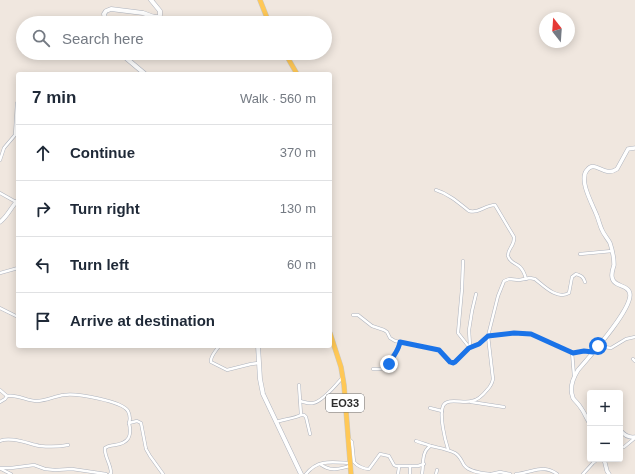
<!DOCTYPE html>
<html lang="en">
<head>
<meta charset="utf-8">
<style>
	body { margin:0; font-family:Arial,sans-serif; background:#f2f2f3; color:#1f2937 }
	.controls { position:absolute; right:12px; bottom:12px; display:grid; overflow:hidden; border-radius:4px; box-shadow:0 2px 10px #0003 }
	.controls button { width:36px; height:36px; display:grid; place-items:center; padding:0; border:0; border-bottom:1px solid #e0e1e3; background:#fff; color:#1f2937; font:20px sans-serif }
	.compass { position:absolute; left:539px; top:12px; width:36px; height:36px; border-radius:50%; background:#fff; box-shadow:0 2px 10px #0003; rotate:343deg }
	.stop { position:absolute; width:12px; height:12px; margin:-9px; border:3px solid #1a73e8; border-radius:50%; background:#fff }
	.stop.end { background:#1a73e8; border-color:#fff; box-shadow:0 1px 4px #0008 }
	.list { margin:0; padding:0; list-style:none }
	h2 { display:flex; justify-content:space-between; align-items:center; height:52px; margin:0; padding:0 16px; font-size:17px }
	h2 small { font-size:13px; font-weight:400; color:#747a83 }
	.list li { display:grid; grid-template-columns:26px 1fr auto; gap:12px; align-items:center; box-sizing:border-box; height:56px; padding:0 16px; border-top:1px solid #e0e1e3 }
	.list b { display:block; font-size:15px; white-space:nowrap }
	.list em { font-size:13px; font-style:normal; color:#747a83 }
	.icon { flex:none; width:22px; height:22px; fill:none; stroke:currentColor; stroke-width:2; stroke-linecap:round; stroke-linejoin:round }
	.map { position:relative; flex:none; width:635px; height:474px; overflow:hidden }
	.search { position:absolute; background:#fff; box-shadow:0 2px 10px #0003; left:16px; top:16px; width:316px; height:44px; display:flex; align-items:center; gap:10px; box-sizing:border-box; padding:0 14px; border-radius:22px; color:#747a83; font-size:15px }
	.panel { position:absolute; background:#fff; box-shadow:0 2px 10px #0003; left:16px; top:72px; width:316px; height:276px; border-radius:4px }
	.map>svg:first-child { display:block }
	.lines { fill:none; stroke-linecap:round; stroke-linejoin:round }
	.minor-casing { stroke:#afb4be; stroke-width:3.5 }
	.tertiary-casing { stroke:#afb4be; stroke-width:4.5 }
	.secondary-casing { stroke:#afb4be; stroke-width:5 }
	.primary-casing { stroke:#c9c9c9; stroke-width:5.5 }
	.minor { stroke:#fff; stroke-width:2.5 }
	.tertiary { stroke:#fff; stroke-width:3.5 }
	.secondary { stroke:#fff; stroke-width:4 }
	.primary { stroke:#ffc856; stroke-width:4.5 }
	.route { stroke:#1a73e8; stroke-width:5 }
	.labels { text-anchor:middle; stroke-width:3.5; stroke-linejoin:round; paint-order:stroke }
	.shield { fill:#fff; stroke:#6d6d6d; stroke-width:1 }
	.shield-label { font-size:11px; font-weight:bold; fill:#2e2e2e }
</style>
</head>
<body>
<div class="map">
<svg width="635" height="474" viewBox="0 0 635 474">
	<rect width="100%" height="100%" fill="#f0e7df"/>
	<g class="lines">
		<g class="minor-casing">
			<g id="minor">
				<path d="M0 160 4 148 15 135 17 103"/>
				<path d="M436 190C449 194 459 203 469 211 479 214 485 205 495 205L514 237C515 246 507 249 508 256 510 263 516 263 520 267 523 270 525 275 526 279"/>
				<path d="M0 193 16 202"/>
				<path d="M580 254 612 251"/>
				<path d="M463 261 462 289 458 333 469 347"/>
				<path d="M0 273 18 268"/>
				<path d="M0 308 18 317"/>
				<path d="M353 315H358L372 326 384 330 387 332 390 338 395 341 439 350 450 361 453 363 455 362 469 347 479 344 488 336 514 333 531 334 573 353 584 351 593 352"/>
				<path d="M219 346C216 351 210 356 211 362L227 370 251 364 259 363"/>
				<path d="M470 346 469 330 472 311 476 294"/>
				<path d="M598 346 611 348 626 339 635 337"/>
				<path d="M572 352 574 376"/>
				<path d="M633 359 635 361"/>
				<path d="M373 369H379L386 368 393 355 398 350 400 342"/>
				<path d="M299 385 301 415"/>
				<path d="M0 390 7 396"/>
				<path d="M300 401C304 402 309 404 313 403 322 402 336 385 342 378"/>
				<path d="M0 402 5 399 7 396C17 394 27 401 37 401 46 401 55 396 64 395 76 393 122 401 128 411 130 415 130 420 129 423L137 421 141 423 146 449 150 456 163 474"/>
				<path d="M471 402 504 407"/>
				<path d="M430 408 442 411"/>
				<path d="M301 415H304L306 417 310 434"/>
				<path d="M276 422C284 419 293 419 301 415"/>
				<path d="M349 439 352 442 354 462C357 466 364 469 369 469L380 454 389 456 394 465 396 466H418L424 464"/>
				<path d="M0 441C10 436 29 444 40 446 50 447 58 447 68 445"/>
				<path d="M416 441C421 443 426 444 431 446 439 448 447 449 455 453 460 456 461 460 464 465 469 472 482 473 490 474"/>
				<path d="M624 447 635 438"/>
				<path d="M448 449C445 440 439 415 443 406 447 397 464 404 472 401 478 400 483 395 487 390 490 387 492 384 493 379L488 336 498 296 504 281 509 279 519 280 530 278 535 279C544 286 557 300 569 293L572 277 576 274C581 276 583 276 585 282"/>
				<path d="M320 464C331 472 338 469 350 466"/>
				<path d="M410 466V474"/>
				<path d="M0 468H11L34 465 45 469 55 470 72 469 106 474"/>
				<path d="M1 469 11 474"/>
				<path d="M110 474 111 473C111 464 104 456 105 448 109 445 111 446 115 445 129 443 132 436 129 423"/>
				<path d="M306 474C318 459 332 462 349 463"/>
				<path d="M398 474 399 467"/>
				<path d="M422 474C424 463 421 453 430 446"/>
				<path d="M436 474 437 470"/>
				<path d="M491 474 500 472 510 474"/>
				<path d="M516 474C532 473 543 463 557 474"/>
				<path d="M583 474 593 463 598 459"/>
			</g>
		</g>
		<g class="tertiary-casing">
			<g id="tertiary">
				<path d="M0 222C8 216 11 207 18 200"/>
				<path d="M590 422H589C586 417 584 412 581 408 579 404 575 401 573 398 569 388 573 378 578 370 590 356 630 312 630 295 630 285 616 287 613 280 610 275 613 269 614 265 614 258 612 249 610 243 608 239 604 235 602 230 600 226 599 221 597 216 593 205 578 180 587 170 595 159 604 178 617 169L628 149 635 148"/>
				<path d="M620 430C624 435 629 438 635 437"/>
				<path d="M604 459 607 471 609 474"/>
			</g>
		</g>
		<g class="secondary-casing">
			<g id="secondary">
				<path d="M106 23 104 14 106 11 111 9 143 13 154 17H159L160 15V11L151 0"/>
				<path d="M122 53 126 58 145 74"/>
				<path d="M258 346 260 379 263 394 301 474"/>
			</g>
		</g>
		<g class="primary-casing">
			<g id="primary">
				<path d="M260 0 269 23"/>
				<path d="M285 53 297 74"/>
				<path d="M330 333 341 367 344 385 351 474"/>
			</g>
		</g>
		<use href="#minor" class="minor"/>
		<use href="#tertiary" class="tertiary"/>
		<use href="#secondary" class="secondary"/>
		<use href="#primary" class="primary"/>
	</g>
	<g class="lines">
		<path class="route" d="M389 364C393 356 399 350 400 342L439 350 450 362 453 363 455 362 469 348 479 344 488 336 514 333 531 334 573 353 584 351 593 352 598 346"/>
	</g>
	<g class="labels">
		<rect class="shield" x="326" y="394" width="38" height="18" rx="3"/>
		<g class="shield-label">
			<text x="345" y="407">ΕΟ33</text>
		</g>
	</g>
</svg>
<div class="controls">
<button>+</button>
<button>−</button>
</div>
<svg class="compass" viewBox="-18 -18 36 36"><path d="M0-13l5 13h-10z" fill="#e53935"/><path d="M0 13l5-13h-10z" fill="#747a83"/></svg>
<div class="stop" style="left:598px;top:346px"></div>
<div class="stop end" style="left:389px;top:364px"></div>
<div class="search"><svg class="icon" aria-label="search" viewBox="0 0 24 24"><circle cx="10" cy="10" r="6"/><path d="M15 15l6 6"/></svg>Search here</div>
<section class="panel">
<h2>7 min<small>Walk · 560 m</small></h2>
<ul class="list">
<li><svg class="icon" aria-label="ahead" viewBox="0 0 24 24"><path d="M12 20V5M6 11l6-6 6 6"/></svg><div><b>Continue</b></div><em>370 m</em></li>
<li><svg class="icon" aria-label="right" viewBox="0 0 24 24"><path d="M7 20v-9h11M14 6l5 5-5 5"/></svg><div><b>Turn right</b></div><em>130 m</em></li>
<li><svg class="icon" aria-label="left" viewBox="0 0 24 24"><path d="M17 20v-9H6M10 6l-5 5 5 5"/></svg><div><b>Turn left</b></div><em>60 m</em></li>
<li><svg class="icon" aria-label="arrive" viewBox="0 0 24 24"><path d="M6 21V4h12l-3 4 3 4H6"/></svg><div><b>Arrive at destination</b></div></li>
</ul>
</section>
</div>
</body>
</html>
